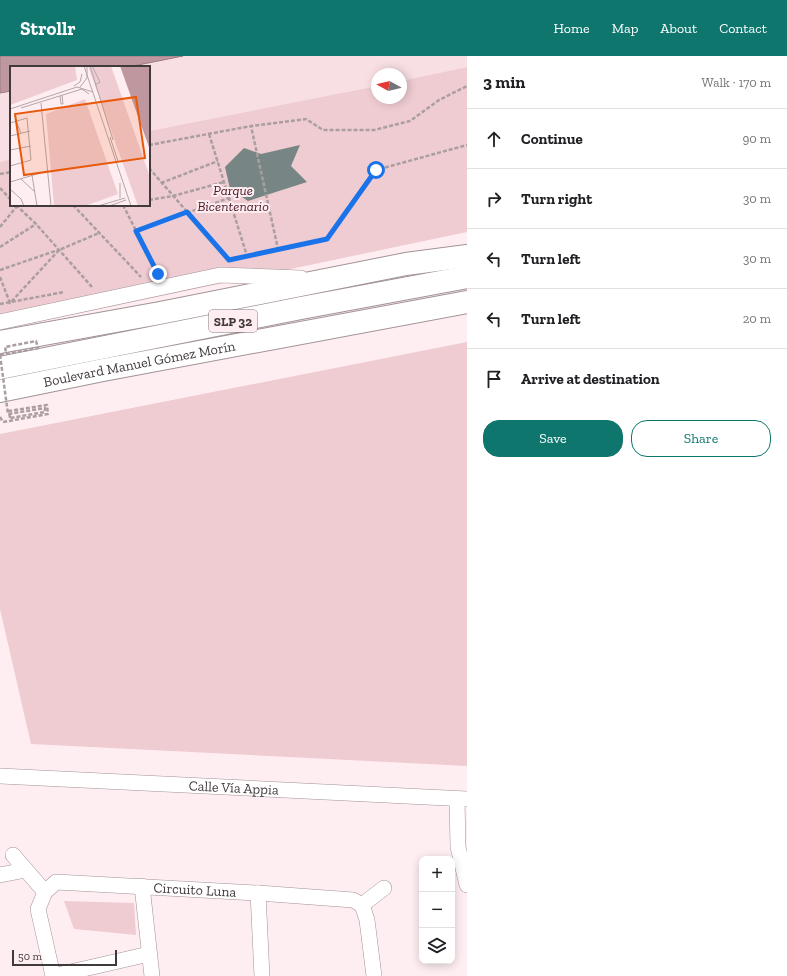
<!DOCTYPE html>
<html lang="en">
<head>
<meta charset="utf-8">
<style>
	body { margin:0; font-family:"Zilla Slab",serif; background:#f6f6f6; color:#202124 }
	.controls { position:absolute; right:12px; bottom:12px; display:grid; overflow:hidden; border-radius:8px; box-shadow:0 2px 10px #0003 }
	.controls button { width:36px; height:36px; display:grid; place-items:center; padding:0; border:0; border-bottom:1px solid #e0e0e0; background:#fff; color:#202124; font:20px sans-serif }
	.compass { position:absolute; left:371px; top:12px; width:36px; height:36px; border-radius:50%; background:#fff; box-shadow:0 2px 10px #0003; rotate:278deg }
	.scale { position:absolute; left:12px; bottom:10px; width:105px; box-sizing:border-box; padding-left:4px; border:2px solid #413a3b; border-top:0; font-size:11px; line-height:14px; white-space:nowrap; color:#413a3b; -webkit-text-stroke:3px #ffeef1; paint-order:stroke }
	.stop { position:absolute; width:12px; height:12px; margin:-9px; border:3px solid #1a73e8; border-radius:50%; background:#fff }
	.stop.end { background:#1a73e8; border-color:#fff; box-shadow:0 1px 4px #0008 }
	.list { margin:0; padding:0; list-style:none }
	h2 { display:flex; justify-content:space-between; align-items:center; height:52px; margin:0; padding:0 16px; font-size:17px }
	h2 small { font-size:13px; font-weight:400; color:#757577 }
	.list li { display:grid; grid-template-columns:26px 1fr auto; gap:12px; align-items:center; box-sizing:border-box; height:60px; padding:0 16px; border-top:1px solid #e0e0e0 }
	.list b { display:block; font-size:15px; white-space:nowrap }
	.list em { font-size:13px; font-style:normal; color:#757577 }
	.actions { display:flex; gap:8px; padding:12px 16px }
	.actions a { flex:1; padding:9px 0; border:1px solid #0f766e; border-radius:16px; text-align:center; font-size:14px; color:#0f766e }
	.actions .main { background:#0f766e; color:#fff }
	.icon { flex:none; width:22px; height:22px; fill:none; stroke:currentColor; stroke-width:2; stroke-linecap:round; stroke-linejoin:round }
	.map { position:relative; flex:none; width:467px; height:920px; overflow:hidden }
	header { display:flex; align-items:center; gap:24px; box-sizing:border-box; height:56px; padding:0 20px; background:#0f766e; color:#fff }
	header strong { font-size:19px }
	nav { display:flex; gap:22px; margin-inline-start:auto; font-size:14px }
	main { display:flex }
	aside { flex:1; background:#fff }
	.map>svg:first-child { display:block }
	.built { fill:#f8dfe4 }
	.green { fill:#efccd2 }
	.water { fill:#bf989f; stroke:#997c81 }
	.building { fill:#778684 }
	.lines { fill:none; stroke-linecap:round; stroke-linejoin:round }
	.street-casing { stroke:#a29396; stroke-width:16 }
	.primary-casing { stroke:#a29396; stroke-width:24 }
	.highway-casing { stroke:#a29396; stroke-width:24 }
	.path { stroke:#aa9ea0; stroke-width:2.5; stroke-dasharray:4 2; stroke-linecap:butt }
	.street { stroke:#fff; stroke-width:15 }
	.primary { stroke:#fff; stroke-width:22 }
	.highway { stroke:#fff; stroke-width:22 }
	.path-bridge { stroke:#aa9ea0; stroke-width:2.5; stroke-dasharray:4 2; stroke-linecap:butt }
	.route { stroke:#1a73e8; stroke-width:5 }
	.labels { text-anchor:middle; stroke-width:4; stroke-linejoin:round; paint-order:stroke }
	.shield { fill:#ffeef1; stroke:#7a7072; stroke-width:1 }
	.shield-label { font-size:13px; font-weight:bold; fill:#413a3b }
	.park-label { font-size:14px; font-style:italic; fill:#491726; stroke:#ffeef1 }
	.street-label { font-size:14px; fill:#413a3b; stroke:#ffeef1 }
	.inset-road { fill:none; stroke:#b3a6a8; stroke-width:1 }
	.view { fill:#e8590c; fill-opacity:0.15; stroke:#e8590c; stroke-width:2 }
	.inset-edge { fill:none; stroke:#413a3b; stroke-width:2 }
</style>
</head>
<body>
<header>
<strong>Strollr</strong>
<nav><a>Home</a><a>Map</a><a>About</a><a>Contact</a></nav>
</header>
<main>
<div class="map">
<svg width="467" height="920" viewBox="0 0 467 920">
	<rect width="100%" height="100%" fill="#ffeef1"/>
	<path class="built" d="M0 0H467V11L401 25V18H377V30L149 75V11H11V103L0 106Z"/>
	<g class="green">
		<path d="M467 11V176L0 274V106L11 103V149H149V75L377 30V42H401V25Z"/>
		<path d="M467 286V710L31 688 0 553V378Z"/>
		<path d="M64 845 134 847 136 879 74 873Z"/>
	</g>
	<path class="water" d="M0 0H183L128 11H11V35L0 37Z"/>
	<path class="building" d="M300 89 291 110 307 126 248 145 230 133 225 111 244 92 261 98Z"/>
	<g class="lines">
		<g class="street-casing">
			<g id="street">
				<path d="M0 266 220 219 301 222"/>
				<path id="s1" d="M0 720 467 743"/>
				<path d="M457 743 458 791 467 829"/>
				<path d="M13 799 45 836"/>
				<path d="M0 819 26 814"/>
				<path d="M142 830 152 920"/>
				<path d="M258 837 262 920"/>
				<path d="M362 849 384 832"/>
				<path id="s2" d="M53 920 38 853 45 836 56 826 258 837 353 844 362 849 367 864 374 920"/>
				<path d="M53 920 149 898"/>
			</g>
		</g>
		<g class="primary-casing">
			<path id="primary" d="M0 286 160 257 406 208 467 200"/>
		</g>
		<g class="highway-casing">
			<g id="highway">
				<path d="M0 312 301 252 467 221"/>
				<path id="s3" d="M0 335 103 314 467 246"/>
			</g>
		</g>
		<g class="path">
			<path d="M209 78 247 200 228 204"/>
			<path d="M149 89 251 70 306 63 323 74H374L410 65 439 44 467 30"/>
			<path d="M149 112 229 204"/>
			<path d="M0 118 11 116"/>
			<path d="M161 127 218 105"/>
			<path d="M0 132 11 144"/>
			<path d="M149 144 173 140 224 126"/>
			<path d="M16 149 36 168 92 231"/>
			<path d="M73 149 141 221"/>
			<path d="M123 149 158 218"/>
			<path d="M0 171 17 150 22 149"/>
			<path d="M136 175 229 142"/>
			<path d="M0 191 36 168"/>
			<path d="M278 193 327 183 376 114 467 89"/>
			<path d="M247 200 278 193 251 70"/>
			<path d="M0 214 58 194"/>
			<path d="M0 221 10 247 59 194 99 177"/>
			<path d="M0 248 64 236"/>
			<path d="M0 361 3 366 48 358 47 349 9 355 10 362"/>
		</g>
		<use href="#street" class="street"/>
		<use href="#primary" class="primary"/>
		<use href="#highway" class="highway"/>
		<g class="path-bridge">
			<path d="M0 299 8 358 45 352V356L10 362"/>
			<path d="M0 299 38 292 36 285 5 291 6 296"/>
		</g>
	</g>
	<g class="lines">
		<path class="route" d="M158 218 136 175 187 156 229 204 327 183 376 114"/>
	</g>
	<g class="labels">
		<rect class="shield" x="209" y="254" width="48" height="22" rx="3"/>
		<g class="shield-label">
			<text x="233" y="270">SLP 32</text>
		</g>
		<g class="park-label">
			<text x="233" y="139">Parque<tspan x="233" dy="16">Bicentenario</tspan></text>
		</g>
		<g class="street-label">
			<text dy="5" stroke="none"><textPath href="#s3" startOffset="142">Boulevard Manuel Gómez Morín</textPath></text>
			<text dy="5" stroke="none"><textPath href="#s1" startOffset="234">Calle Vía Appia</textPath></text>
			<text dy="5" stroke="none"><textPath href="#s2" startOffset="241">Circuito Luna</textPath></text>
		</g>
	</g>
	<g transform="translate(10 10)">
		<rect width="140" height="140" fill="#ffeef1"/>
		<path d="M0 0H65L67 14 0 39ZM78 0H101L140 111V140H128ZM75 33 108 128 75 140H44L36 48Z" fill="#efccd2"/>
		<path d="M110 0H140V84Z" fill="#bf989f"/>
		<path class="inset-road" d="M74 0 121 140M80 0 103 74M82 0 90 16 85 19M64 20 70 16 72 8M70 21 77 12V0M50 30 51 38H53L52 29M31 37 41 140M11 42 72 23 79 28M0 43 67 21 83 26M17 52 21 94M6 55 11 67M0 57 17 52M0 70 20 65M100 71 108 95M0 84 21 80M0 100 21 94M22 109 27 140M11 113 25 126M0 116 37 105M110 117V132M0 123 11 133 14 140M88 140 115 132M99 140 116 134"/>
		<path class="view" d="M126 31 135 92 14 109 5 48Z"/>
		<rect width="140" height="140" class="inset-edge"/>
	</g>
</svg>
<div class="controls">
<button>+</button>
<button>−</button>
<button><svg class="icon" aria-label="layers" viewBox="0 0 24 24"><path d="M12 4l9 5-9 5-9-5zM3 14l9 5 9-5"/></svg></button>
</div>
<svg class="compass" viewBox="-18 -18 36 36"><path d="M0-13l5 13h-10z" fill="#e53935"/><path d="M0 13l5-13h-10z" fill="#757577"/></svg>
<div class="scale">50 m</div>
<div class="stop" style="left:376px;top:114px"></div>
<div class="stop end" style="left:158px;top:218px"></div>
</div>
<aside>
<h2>3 min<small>Walk · 170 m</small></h2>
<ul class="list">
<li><svg class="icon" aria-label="ahead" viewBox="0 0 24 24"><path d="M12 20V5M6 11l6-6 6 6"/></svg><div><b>Continue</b></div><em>90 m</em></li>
<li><svg class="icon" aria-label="right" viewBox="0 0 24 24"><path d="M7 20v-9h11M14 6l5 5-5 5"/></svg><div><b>Turn right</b></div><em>30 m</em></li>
<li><svg class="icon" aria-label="left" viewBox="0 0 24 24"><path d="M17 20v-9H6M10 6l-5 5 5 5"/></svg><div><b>Turn left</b></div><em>30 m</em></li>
<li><svg class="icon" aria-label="left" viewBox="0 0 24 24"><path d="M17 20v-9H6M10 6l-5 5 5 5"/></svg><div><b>Turn left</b></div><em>20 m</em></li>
<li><svg class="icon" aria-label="arrive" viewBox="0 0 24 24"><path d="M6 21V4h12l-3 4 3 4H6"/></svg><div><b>Arrive at destination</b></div></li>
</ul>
<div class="actions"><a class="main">Save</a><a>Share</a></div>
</aside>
</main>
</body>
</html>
